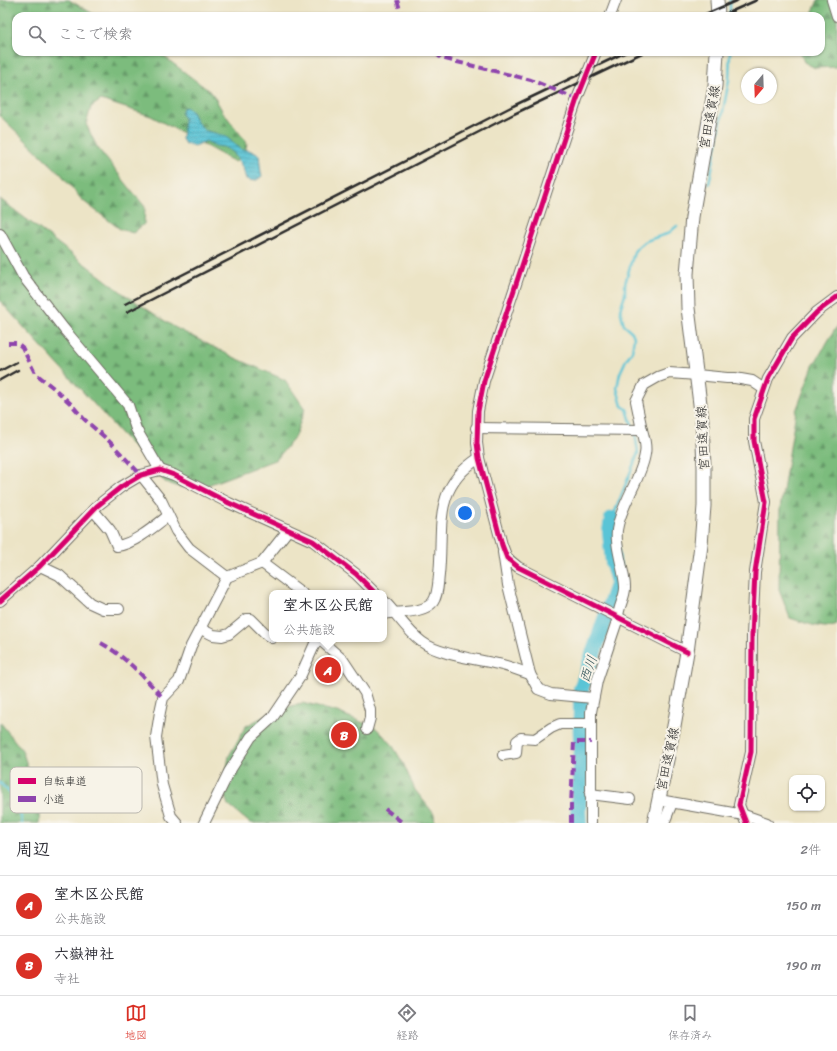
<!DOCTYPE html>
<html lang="ja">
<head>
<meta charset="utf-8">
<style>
	body { margin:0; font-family:Sriracha,"Klee One",sans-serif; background:#f7f7f7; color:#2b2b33 }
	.controls { position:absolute; right:12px; bottom:12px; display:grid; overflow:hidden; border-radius:8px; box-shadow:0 1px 3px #0004 }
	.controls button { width:36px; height:36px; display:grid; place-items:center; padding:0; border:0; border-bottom:1px solid #e1e1e2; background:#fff; color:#2b2b33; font:20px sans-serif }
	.compass { position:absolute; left:741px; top:68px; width:36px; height:36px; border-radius:50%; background:#fff; box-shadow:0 1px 3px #0004; rotate:199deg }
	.you { position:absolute; left:465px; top:513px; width:14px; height:14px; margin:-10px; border:3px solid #fff; border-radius:50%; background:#1a73e8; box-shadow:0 0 0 6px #1a73e833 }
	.badge { display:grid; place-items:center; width:26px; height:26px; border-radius:50%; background:#d93025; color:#fff; font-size:13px; font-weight:700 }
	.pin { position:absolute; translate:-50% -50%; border:2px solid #fff; box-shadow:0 1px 4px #0006 }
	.popup { position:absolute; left:269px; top:590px; width:118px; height:52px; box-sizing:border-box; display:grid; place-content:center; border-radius:8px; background:#fff; filter:drop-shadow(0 1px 3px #0005); font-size:13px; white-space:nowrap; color:#7c7c81 }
	.popup b { font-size:15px; color:#2b2b33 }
	.popup::after { content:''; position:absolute; left:50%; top:100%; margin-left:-8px; border:8px solid transparent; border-top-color:#fff }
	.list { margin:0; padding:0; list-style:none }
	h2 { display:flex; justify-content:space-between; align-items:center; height:52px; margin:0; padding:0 16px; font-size:17px }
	h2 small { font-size:13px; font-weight:400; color:#7c7c81 }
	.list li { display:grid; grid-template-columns:26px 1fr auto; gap:12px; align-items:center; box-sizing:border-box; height:60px; padding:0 16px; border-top:1px solid #e1e1e2 }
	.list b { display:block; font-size:15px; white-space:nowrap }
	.list p { margin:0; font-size:13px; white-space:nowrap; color:#7c7c81 }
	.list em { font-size:13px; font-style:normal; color:#7c7c81 }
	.icon { flex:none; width:22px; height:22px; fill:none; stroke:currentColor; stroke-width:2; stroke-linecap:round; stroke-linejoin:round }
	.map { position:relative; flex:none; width:837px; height:823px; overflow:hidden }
	.search { position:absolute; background:#fff; box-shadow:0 1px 3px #0004; left:12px; right:12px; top:12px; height:44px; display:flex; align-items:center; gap:10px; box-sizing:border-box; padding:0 14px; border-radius:12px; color:#7c7c81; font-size:15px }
	.sheet { height:172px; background:#fff }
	nav { display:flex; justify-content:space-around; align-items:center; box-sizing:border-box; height:56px; border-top:1px solid #e1e1e2; background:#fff; font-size:11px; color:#7c7c81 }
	nav a { display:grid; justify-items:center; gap:2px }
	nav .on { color:#d93025 }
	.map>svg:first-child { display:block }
	.forest { fill:url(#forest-firs); stroke:#537454 }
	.water { fill:url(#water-rules); stroke:#427880 }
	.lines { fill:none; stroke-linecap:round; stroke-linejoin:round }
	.stream { stroke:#5ac4d6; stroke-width:2.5 }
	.river { stroke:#5ac4d6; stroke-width:16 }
	.minor-casing { stroke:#6f6c61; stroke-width:12 }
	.major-casing { stroke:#6f6c61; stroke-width:15 }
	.minor { stroke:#fff; stroke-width:10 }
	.major { stroke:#fff; stroke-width:13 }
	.rail { stroke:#2b2b2b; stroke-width:2.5 }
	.quiet { stroke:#8e44ad; stroke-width:4; stroke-dasharray:8 4; stroke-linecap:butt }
	.cycleway-casing { stroke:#f7f3e8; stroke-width:8 }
	.cycleway { stroke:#d6006c; stroke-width:5 }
	.labels { text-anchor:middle; stroke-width:4; stroke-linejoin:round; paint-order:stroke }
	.street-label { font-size:13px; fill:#2b2b2b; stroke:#f7f3e8 }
	.water-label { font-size:14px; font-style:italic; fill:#39595e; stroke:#f7f3e8 }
	.key { fill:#f7f3e8; stroke:#bab7af; stroke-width:1 }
	.key-label { font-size:11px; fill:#2b2b2b }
</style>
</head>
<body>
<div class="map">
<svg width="837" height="823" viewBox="0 0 837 823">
	<defs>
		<pattern id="forest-firs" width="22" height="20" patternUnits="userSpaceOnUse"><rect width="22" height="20" fill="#7bbc7d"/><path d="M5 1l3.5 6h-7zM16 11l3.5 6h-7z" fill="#659967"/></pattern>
		<pattern id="water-rules" width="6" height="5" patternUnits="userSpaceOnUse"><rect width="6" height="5" fill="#5ac4d6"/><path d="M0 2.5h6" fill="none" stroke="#4b9fae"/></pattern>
	</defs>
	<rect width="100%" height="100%" fill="#f7f3e8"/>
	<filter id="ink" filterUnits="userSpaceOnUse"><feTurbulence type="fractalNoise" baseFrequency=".025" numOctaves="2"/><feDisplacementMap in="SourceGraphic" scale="8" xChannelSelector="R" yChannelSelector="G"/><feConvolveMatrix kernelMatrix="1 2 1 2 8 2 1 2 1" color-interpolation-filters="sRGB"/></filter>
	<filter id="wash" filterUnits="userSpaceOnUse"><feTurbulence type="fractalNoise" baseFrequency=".012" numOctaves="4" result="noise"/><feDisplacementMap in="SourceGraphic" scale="16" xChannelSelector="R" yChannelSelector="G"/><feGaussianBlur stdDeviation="0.9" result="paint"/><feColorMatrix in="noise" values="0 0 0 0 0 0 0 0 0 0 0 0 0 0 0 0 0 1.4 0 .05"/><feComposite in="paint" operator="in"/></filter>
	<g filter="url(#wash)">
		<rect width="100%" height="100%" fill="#ece4c6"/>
		<g class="forest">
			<path d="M0 0H69L97 16H16V52H158L212 93 223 112 247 143 244 157 235 162 151 116 101 100 91 107 86 124 97 147 145 207 144 224 133 233 120 229 82 200 61 174 0 116Z"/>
			<path d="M818 0H837V67L815 68 804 62 800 52H821V16H811Z"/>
			<path d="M0 199 124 294 174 327 231 356 285 380 305 409 295 436 277 459 205 486 179 487 165 482 0 301Z"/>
			<path d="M837 326V625C824 631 803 622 790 618L779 590 780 509 796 411 813 366Z"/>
			<path d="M302 703 337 712 376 728 391 743 403 763 415 790 434 814 435 823H250L228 805 223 791 229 756 246 726 274 711Z"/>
			<path d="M0 722 22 750 40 804 39 823H0Z"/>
		</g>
		<path class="water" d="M186 107 192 112 197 122 204 130 225 136 242 150H249L259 155C260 162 260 170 262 176 256 181 254 182 246 179L243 168 233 152 224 147 216 146 206 141 195 146 185 144 182 139 184 119 181 113 183 108Z"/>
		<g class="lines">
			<g class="stream">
				<path d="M730 16V0"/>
				<path d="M709 184 729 80 730 52"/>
				<path d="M633 428 627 409 622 406 617 388 620 373 626 360 632 351 634 337 632 332 624 325 620 309 625 295V284L634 252C641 240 656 238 667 234 671 232 674 228 677 226"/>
				<path d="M612 519 638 453 635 433"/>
				<path d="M0 783 18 801 22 823"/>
			</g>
			<path class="river" d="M579 823 578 812 582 749C579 729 582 709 581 689L618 582 613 563 610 531 612 519"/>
		</g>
	</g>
	<g filter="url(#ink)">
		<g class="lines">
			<g class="minor-casing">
				<g id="minor">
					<path d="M832 0 837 16"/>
					<path d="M610 16 616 0"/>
					<path d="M596 52 577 99 484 381 478 411 477 443 479 458 502 545 507 558 518 567 687 652"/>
					<path d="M0 234 23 276 64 329 128 405 136 429 160 470"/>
					<path d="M476 428 642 430 636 401 644 385 658 377 669 373 697 375 727 378H735L752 381 764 389"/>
					<path d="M141 475 161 500 176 531 189 548 227 577"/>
					<path d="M93 510 110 530 117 546C134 544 155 526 168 516"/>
					<path d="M503 552 508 585 530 674 538 689 551 694 593 698"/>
					<path d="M262 563 302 593"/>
					<path d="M40 566 59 575 90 603 103 609H119"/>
					<path d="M0 601 40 566 97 506 121 487 141 475 160 470 174 475 229 503 313 541 356 574 375 593"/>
					<path d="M384 601C397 614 407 631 422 642 439 655 477 659 498 664 509 666 520 671 530 674"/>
					<path d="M384 614C398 611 423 614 433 602 438 595 438 584 439 575 444 527 431 489 479 458"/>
					<path d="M201 629 213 635 222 636 229 634 247 619H251L267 635 272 638"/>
					<path d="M319 639 343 660 365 693 370 710V718L367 729"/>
					<path d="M503 755 516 753 517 741 521 738 535 739 551 728 560 724H590"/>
					<path d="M590 794 630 799"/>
					<path d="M659 800 744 815 767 823"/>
					<path d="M177 823 171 816 162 785 156 737 160 712 163 698 179 681 191 646 227 577 262 563 285 534 287 529"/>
					<path d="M204 823 229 772 251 737 273 717 300 677 317 639"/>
					<path d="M591 823V712L597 681 618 618C618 606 626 597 625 586 624 568 613 542 618 525 623 502 642 476 645 454 647 446 644 437 642 430"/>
					<path d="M664 823 672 803"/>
					<path d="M746 823 739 805 751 752 752 636 755 572 766 502 754 441V419L768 379 792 338 817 312 837 297"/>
				</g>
			</g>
			<g class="major-casing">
				<g id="major">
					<path d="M717 0 718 16"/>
					<path d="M654 823 674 726 687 652 701 545 704 506V467L702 420 688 308 687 274 692 217 715 86 717 52"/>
				</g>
			</g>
			<use href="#minor" class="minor"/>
			<use href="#major" class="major"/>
			<g class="rail">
				<path d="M701 16 738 0"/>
				<path d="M721 16 757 0"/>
				<path d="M125 304 513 106 626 52"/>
				<path d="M127 312 514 114 644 52"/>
				<path d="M0 371 17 362"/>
				<path d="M0 380 18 370"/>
			</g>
			<g class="quiet">
				<path d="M397 0 402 16"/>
				<path d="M435 52 441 58 531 80 577 99"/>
				<path d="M8 343H17L22 347 35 373 56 390 71 404 84 419 109 441 141 475"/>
				<path d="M101 643C125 656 145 678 163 698"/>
				<path d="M385 809 403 823"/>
				<path d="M571 823V805L574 742H591"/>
			</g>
			<g class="cycleway-casing">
				<g id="cycleway">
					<path d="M596 52 577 99 484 381 478 411 477 443 479 458 502 545 507 558 518 567 687 652"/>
					<path d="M0 601 40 566 97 506 121 487 141 475 160 470 174 475 229 503 313 541 356 574 375 593"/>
					<path d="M746 823 739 805 751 752 752 636 755 572 766 502 754 441V419L768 379 792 338 817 312 837 297"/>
				</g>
			</g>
			<use href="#cycleway" class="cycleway"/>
		</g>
	</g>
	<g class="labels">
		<g class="street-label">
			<text transform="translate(709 117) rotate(-80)" y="5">宮田遠賀線</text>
			<text transform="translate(702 438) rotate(-93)" y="5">宮田遠賀線</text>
			<text transform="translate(667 759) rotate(-78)" y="5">宮田遠賀線</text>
		</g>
		<g class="water-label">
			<text transform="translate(588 669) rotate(-71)" y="5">西川</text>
		</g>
	</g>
	<rect x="10" y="767" width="132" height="46" rx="6" class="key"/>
	<rect x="18" y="778" width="18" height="6" fill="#d6006c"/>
	<rect x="18" y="796" width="18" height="6" fill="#8e44ad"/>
	<g class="key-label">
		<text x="43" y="785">自転車道</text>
		<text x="43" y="803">小道</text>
	</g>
</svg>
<div class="controls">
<button><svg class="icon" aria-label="locate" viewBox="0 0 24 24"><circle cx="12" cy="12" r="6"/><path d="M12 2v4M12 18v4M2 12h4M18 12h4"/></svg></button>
</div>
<svg class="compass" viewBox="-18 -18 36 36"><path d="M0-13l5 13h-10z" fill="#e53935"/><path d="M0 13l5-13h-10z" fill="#7c7c81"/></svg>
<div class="you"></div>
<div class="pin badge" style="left:328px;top:670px">A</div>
<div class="popup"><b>室木区公民館</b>公共施設</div>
<div class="pin badge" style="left:344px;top:735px">B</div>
<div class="search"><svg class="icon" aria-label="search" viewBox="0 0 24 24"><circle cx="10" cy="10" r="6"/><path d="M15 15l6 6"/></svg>ここで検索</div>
</div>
<section class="sheet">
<h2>周辺<small>2件</small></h2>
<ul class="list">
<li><span class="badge">A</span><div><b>室木区公民館</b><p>公共施設</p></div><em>150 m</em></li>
<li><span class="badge">B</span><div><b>六嶽神社</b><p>寺社</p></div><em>190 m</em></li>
</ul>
</section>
<nav>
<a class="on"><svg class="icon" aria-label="map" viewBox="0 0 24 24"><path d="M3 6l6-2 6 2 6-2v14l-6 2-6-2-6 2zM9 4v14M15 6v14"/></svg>地図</a>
<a><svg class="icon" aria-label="directions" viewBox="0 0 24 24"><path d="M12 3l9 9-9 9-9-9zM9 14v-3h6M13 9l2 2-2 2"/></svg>経路</a>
<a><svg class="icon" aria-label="saved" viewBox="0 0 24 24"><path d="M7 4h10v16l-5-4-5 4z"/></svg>保存済み</a>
</nav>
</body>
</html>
